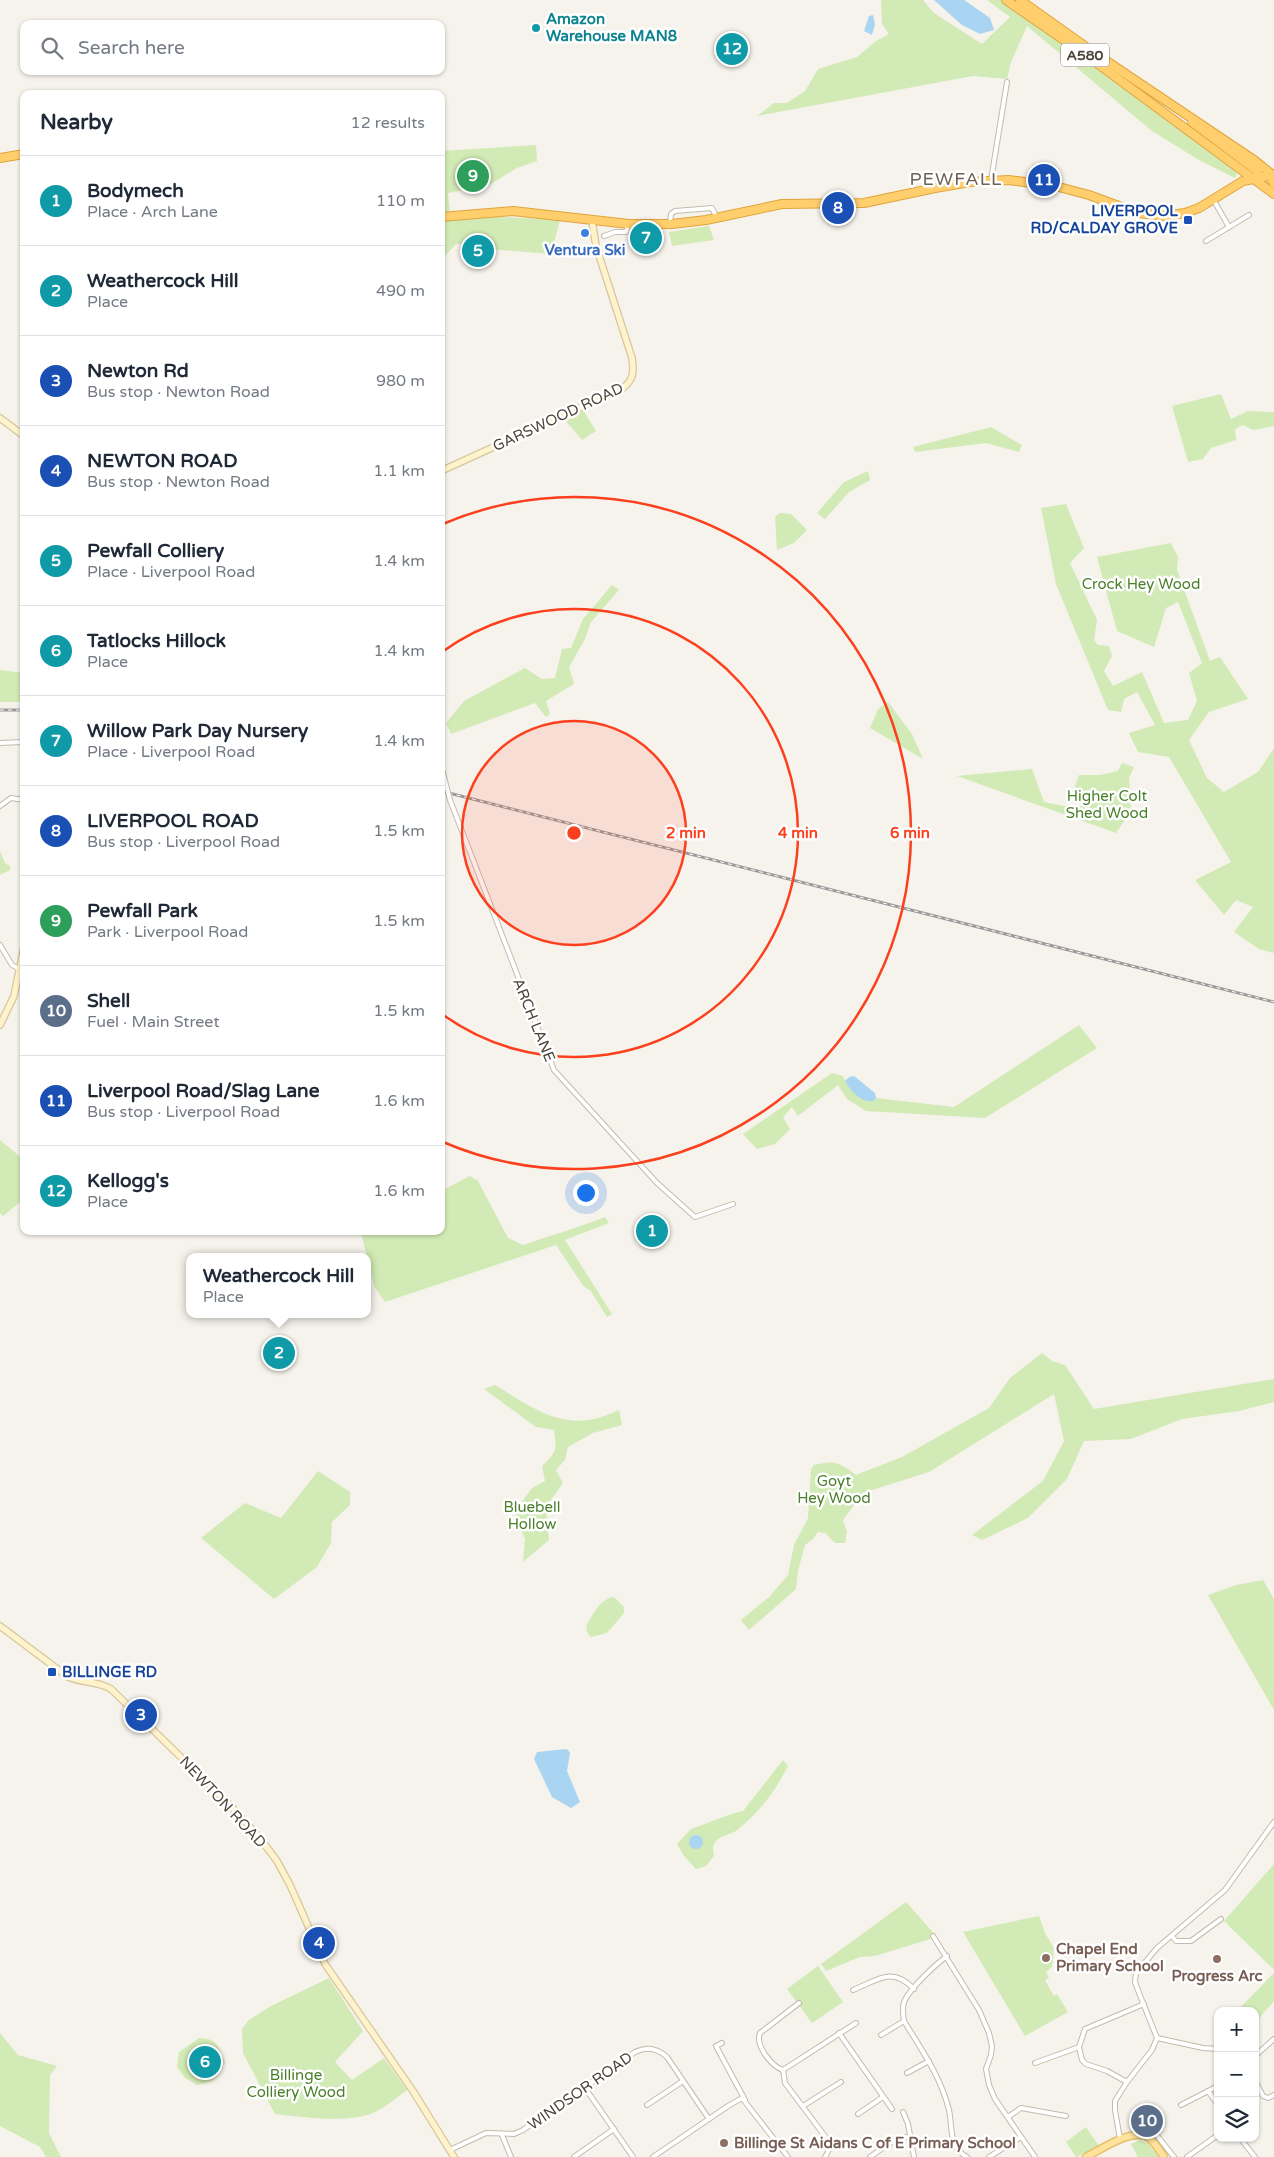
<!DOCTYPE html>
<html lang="en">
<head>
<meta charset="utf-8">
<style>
	body { margin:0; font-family:"Varela Round",sans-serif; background:#f2f2f3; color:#1f2937 }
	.controls { position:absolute; right:15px; bottom:15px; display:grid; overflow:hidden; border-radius:10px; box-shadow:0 1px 4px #0004 }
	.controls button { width:45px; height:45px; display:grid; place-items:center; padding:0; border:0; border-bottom:1px solid #e0e1e3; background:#fff; color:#1f2937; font:25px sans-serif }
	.you { position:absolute; left:585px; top:1192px; width:18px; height:18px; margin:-12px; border:4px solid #fff; border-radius:50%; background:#1a73e8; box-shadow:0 0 0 8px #1a73e833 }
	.badge { display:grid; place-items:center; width:32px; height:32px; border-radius:50%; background:#fc3f1d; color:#fff; font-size:16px; font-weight:700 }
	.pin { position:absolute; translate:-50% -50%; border:2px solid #fff; box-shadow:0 1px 5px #0006 }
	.popup { position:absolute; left:186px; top:1253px; width:185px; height:65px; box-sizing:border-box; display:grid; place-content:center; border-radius:10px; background:#fff; filter:drop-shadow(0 1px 4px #0005); font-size:16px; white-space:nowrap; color:#747a83 }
	.popup b { font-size:19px; color:#1f2937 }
	.popup::after { content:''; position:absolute; left:50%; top:100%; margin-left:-10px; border:10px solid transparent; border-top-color:#fff }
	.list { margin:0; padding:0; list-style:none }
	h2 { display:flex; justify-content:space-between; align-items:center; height:65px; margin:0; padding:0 20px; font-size:21px }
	h2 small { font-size:16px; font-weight:400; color:#747a83 }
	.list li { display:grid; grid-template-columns:32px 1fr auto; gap:15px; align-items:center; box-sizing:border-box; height:90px; padding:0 20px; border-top:1px solid #e0e1e3 }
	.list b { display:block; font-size:19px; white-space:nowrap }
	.list p { margin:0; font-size:16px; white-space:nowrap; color:#747a83 }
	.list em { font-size:16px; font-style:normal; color:#747a83 }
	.icon { flex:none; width:28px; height:28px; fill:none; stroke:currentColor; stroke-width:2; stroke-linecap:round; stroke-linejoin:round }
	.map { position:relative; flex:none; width:1274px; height:2157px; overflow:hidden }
	.search { position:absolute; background:#fff; box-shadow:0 1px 4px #0004; left:20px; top:20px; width:425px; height:55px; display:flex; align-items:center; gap:12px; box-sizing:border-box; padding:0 18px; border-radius:10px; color:#747a83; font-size:19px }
	.panel { position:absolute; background:#fff; box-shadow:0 1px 4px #0004; left:20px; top:90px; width:425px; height:1145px; border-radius:10px }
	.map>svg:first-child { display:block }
	.green { fill:#d2eab5 }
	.water { fill:#a9d4f2 }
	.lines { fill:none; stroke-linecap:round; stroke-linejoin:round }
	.street-casing { stroke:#c2bbae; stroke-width:6 }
	.secondary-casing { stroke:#d6c79b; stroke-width:8 }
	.primary-casing { stroke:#e6c16a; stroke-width:9 }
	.highway-casing { stroke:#e0a43c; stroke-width:10 }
	.street { stroke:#fff; stroke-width:4 }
	.secondary { stroke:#fff3cd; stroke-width:5.5 }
	.primary { stroke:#ffe39c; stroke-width:6 }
	.highway { stroke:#ffcf6e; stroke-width:8 }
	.rail-casing { stroke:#9a9a9a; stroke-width:3 }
	.rail { stroke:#fff; stroke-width:1; stroke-dasharray:4; stroke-linecap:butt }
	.street-bridge-casing { stroke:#c2bbae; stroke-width:6; stroke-linecap:butt }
	.street-bridge { stroke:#fff; stroke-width:4 }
	.ring { fill:none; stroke:#fc3f1d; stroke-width:2.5 }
	.culture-dot { fill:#0f9aa8; stroke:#fff; stroke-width:2 }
	.transit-dot { fill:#1a4fb4; stroke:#fff; stroke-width:2 }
	.shop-dot { fill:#3f7fe0; stroke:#fff; stroke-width:2 }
	.education-dot { fill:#8d6e63; stroke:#fff; stroke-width:2 }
	.labels { text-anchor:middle; stroke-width:5; stroke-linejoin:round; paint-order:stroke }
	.shield { fill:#fff; stroke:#817c74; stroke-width:1 }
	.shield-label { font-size:14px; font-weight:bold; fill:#4b4439 }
	.culture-label { font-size:15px; font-weight:bold; fill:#0d838f; stroke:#fff; text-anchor:start }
	.transit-label { font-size:15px; font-weight:bold; fill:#164399; stroke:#fff; text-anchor:end }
	.shop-label { font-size:15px; font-weight:bold; fill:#366cbe; stroke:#fff }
	.street-label { font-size:15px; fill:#4b4439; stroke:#fff }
	.park-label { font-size:15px; fill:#4a7f2a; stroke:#fff }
	.education-label { font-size:15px; font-weight:bold; fill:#785e54; stroke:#fff; text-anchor:start }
	.quarter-label { font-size:18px; letter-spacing:1px; fill:#6e6250; stroke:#fff }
	.centre { fill:#fc3f1d; stroke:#fff; stroke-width:2.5 }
	.ring-label { font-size:15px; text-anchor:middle; font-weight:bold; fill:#fc3f1d; stroke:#fff; stroke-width:5; stroke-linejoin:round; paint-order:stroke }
</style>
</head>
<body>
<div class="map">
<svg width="1274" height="2157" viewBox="0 0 1274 2157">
	<rect width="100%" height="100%" fill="#f6f3ec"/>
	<g class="green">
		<path d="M881 0H923L934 13 982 44 1010 17 987 0H1000L1203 144 1234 169 1237 175 1235 178 1199 160 1152 131 1027 26 1011 62 1007 79 973 76 757 116 774 103H787L805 91 818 69 857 57 876 41 889 34 882 24Z"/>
		<path d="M536 145 537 161 517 168 491 184 448 193 450 213H441V151Z"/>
		<path d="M481 216 560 220 551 254 488 249 476 269 469 268 474 244H456L444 257 441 255V221Z"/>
		<path d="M709 226 714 240 672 246 669 232Z"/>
		<path d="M1221 394 1231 419 1248 411 1274 412V426L1253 430 1243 425 1235 429 1236 440 1211 448 1203 459 1188 462 1172 406Z"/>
		<path d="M583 410 596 431 582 440 564 419Z"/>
		<path d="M991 427 1022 445 1019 452 986 443 915 452 913 447Z"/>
		<path d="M868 471 870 480 849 492 825 519 817 513 844 482Z"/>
		<path d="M1066 504 1084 548 1070 563 1097 620 1094 640 1098 645 1109 646 1112 656 1104 671 1113 686 1142 672 1164 723 1188 720 1197 701 1189 673 1202 663 1178 602 1166 608 1154 647 1117 631 1097 557 1171 543 1178 557 1177 570 1210 661 1220 657 1248 699 1209 712 1189 740 1207 778 1224 792 1258 772 1274 748V953L1259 949 1234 932 1253 907 1236 900 1224 915 1195 880 1231 862 1169 757 1138 752 1129 733 1155 725 1137 692 1124 699 1121 712 1108 710 1056 584 1041 508Z"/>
		<path d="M780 513 791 514 807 530 794 543 777 550 775 517Z"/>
		<path d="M612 585 619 590 591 622 585 639 569 667 574 684 546 701 550 714 546 717 535 703 451 734 446 723 464 701 525 668 542 679 555 678 562 649 571 648 583 619Z"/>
		<path d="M0 670 24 673V702H0Z"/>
		<path d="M888 702 912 734 923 759 870 728 878 709Z"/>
		<path d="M1122 763 1134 767 1129 778 1131 811 1116 833 957 776 1032 769 1044 802 1079 809 1085 798 1074 789 1079 775H1100L1118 771Z"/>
		<path d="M0 851 5 863 10 866V870L0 875Z"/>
		<path d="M1079 1025 1097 1048 985 1118 866 1111 847 1099 838 1085 798 1116 792 1107 783 1117 790 1129 775 1144 757 1149 743 1134 832 1073 843 1076C850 1091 857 1098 873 1101L876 1098 954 1107Z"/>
		<path d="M0 1140 24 1160V1199L3 1216 0 1213Z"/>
		<path d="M470 1176 478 1181 508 1238 523 1245C551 1235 578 1228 605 1217L609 1223 565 1240 612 1314 607 1317 590 1290 584 1287 556 1245 385 1302 374 1286 361 1233 441 1231V1191Z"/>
		<path d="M1042 1353 1052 1361 1065 1365 1094 1409 1274 1379V1402L1239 1411 1182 1419 1131 1439 1084 1441 1067 1479 1028 1518 982 1540 972 1535 1043 1481 1064 1441 1054 1394 929 1472 863 1493 843 1520 847 1532 845 1543H835L825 1533 818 1532 813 1539 805 1545 798 1571 796 1589 749 1630 741 1620 769 1597 788 1575 794 1545 808 1518 811 1470 814 1465C835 1460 839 1462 856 1475L902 1457 989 1408 1010 1378Z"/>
		<path d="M495 1385C527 1404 558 1429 598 1418 605 1416 612 1413 619 1410L622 1425 593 1433 568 1447 565 1460 556 1470 563 1483 546 1507 549 1540 523 1562 525 1539 514 1513 532 1488 545 1481 542 1466C557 1452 557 1450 554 1430L536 1427 484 1389Z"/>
		<path d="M318 1471 350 1492V1505L332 1522 331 1543 317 1567 274 1599 201 1538 245 1503 281 1518Z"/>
		<path d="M1263 1580 1274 1599V1710L1208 1595 1236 1585Z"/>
		<path d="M614 1597 624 1607V1613L607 1633 591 1637 587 1632 586 1626C593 1615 599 1599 614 1597Z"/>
		<path d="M783 1760 788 1766C776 1790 759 1813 737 1830 731 1835 721 1835 716 1841 712 1846 713 1850 714 1856L706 1866 696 1869 684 1856 677 1844 691 1829 734 1813 743 1811Z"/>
		<path d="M1274 1864V1970L1224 1921Z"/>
		<path d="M906 1902 937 1937 875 1956 860 1957 826 1971 821 1964Z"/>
		<path d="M1039 1916 1045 1933 1054 1948 1052 1967 1046 1972 1049 1978 1045 1980 1054 1996 1057 1994 1068 2012 1025 2036 963 1932Z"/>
		<path d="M818 1966 843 2002 812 2023 787 1989Z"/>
		<path d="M1274 1973V2001L1255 2023V2011H1237Z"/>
		<path d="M329 1978 363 2031 335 2062 352 2080 384 2058 407 2090C397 2097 386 2107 375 2112 349 2124 303 2117 275 2114L243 2053 242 2029 249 2020 271 2006Z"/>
		<path d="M0 2033 18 2055 57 2066 50 2075 49 2133 61 2157H46L40 2147 0 2126Z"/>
		<path d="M199 2038C218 2038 218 2047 225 2062 218 2079 215 2082 197 2085L185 2078 177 2067 179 2052Z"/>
		<path d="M1086 2127 1099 2146 1076 2157 1066 2142Z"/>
		<path d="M1140 2140 1147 2143 1159 2157H1138L1131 2144Z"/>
	</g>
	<g class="water">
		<path d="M934 0H964L990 18 994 30 980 34 962 25Z"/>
		<path d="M873 15 875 24 872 35 864 31 869 16Z"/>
		<path d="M854 1076 875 1093 876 1098 873 1101C862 1103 850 1091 845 1081L849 1077Z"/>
		<path d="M567 1749 570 1753 567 1771 580 1802 571 1808 552 1797 534 1759 537 1752Z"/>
		<circle cx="696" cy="1842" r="7"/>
	</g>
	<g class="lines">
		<g class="street-casing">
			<g id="street">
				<path d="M991 180 1007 82"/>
				<path d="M1213 199 1229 227"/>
				<path d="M670 224 671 214 675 211 712 208 717 218"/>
				<path d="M604 236 615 232H626L629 224"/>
				<path d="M1206 241 1249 215"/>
				<path d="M0 743 24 742"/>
				<path d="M450 800 554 1070 657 1183 695 1217 733 1204"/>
				<path d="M0 806 11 798 24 800"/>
				<path d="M0 945 12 965 19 969"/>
				<path d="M933 1936 979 2010 989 2033 992 2046 991 2055 986 2069 989 2085 995 2099 1035 2157"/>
				<path d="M1172 1936 1176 1941H1191L1221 1919"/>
				<path d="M947 1956C935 1965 910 1988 904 2002 902 2008 903 2014 904 2021 921 2049 941 2077 949 2110 953 2128 948 2147 967 2157"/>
				<path d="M853 1990C878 1980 892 1966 914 1989"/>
				<path d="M839 2033 892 2109"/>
				<path d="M881 2035 904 2021"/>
				<path d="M1157 2038 1203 2048 1218 2049"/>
				<path d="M722 2043 716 2046 745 2100"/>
				<path d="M1255 2056 1274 2039"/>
				<path d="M1035 2063 1079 2047"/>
				<path d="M783 2070 785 2083 827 2139C830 2146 830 2151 825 2157"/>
				<path d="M783 2070C771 2066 755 2045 760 2033L799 2003"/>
				<path d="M783 2070 856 2023"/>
				<path d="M907 2073 929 2061"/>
				<path d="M1255 2081 1263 2096 1268 2098 1274 2095"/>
				<path d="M1127 2082 1107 2071 1086 2064 1082 2060 1079 2047 1085 2029 1144 2004"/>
				<path d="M585 2088 633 2157"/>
				<path d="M1208 2091 1218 2105"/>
				<path d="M647 2105 683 2081"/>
				<path d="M1181 2105 1218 2086"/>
				<path d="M803 2106 841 2082"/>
				<path d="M903 2112 908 2124 914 2157"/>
				<path d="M858 2114 883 2097"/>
				<path d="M1008 2117 1021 2108 1066 2116"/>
				<path d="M1155 2133 1174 2157"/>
				<path d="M502 2135 511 2157"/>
				<path d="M1240 2138 1255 2157"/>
				<path d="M1120 2139 1115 2110V2101L1127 2082 1152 2050 1157 2038 1139 1993 1135 1982 1136 1973 1157 1948 1225 1890 1274 1822"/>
				<path d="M450 2150 486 2133 514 2134 523 2130 635 2052C647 2046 657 2048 667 2057L709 2119"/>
				<path d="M574 2157 614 2129"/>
				<path d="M653 2157 728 2106 742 2098 788 2157"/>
				<path d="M870 2157C882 2149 896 2136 911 2137"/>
				<path d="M989 2157 1021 2137"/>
				<path d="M1187 2157 1218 2135"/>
			</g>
		</g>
		<g class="secondary-casing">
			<g id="secondary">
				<path d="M0 418 24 436"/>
				<path d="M441 471 623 388C634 379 634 372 632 358L596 246 592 221"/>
				<path d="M0 1025 14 996 24 947"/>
				<path d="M0 1626 68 1677C83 1683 97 1681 111 1689L229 1804 259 1837 277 1861 290 1885 325 1964 413 2091 454 2157"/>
			</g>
		</g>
		<g class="primary-casing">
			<path id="primary" d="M1086 2157C1100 2150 1135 2126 1149 2138 1155 2143 1160 2151 1164 2157"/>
		</g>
		<g class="highway-casing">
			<g id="highway">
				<path d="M1006 0 1090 58 1274 194"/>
				<path d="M1020 0 1096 54 1254 160 1274 176"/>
				<path d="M1192 122 1256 170 1259 175V180"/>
				<path d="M0 158 24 154"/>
				<path d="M1273 175 1272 180 1274 184"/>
				<path d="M441 217 513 211 629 224H672L706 220 782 204 864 203 935 188 970 182 1009 180 1055 186 1089 195 1138 213 1165 216 1185 213 1199 208 1243 181 1274 175"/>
			</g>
		</g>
		<use href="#street" class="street"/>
		<use href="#secondary" class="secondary"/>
		<use href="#primary" class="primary"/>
		<use href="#highway" class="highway"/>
		<g class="rail-casing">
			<g id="rail">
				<path d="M0 710H24"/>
				<path d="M441 791 1274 1002"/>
			</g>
		</g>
		<use href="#rail" class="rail"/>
		<g class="street-bridge-casing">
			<path id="street-bridge" d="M442 769 450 800"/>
		</g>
		<use href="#street-bridge" class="street-bridge"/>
	</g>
	<circle cx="574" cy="833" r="112" fill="#fc3f1d" fill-opacity=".12"/>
	<g class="ring">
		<circle cx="574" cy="833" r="112"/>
		<path d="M442 652A224 224 0 1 1 442 1014"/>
		<path d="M443 524A336 336 0 1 1 443 1142"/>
	</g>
	<circle class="culture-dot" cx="536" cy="28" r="5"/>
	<g class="transit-dot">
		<rect x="1183" y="215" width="10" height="10" rx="2.5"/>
		<rect x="47" y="1667" width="10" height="10" rx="2.5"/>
	</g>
	<circle class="shop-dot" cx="585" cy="233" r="5"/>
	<g class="education-dot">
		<circle cx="1046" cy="1958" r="5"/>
		<circle cx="1217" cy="1959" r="5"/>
		<circle cx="724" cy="2143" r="5"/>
	</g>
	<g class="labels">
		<rect class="shield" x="1061" y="43.5" width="48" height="23" rx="4"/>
		<g class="shield-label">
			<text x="1085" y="60">A580</text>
		</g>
		<g class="culture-label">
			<text x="546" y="24">Amazon<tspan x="546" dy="17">Warehouse MAN8</tspan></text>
		</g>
		<g class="transit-label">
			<text x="1178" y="216">LIVERPOOL<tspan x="1178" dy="17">RD/CALDAY GROVE</tspan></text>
			<text x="62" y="1677" text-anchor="start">BILLINGE RD</text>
		</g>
		<g class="shop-label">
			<text x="585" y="255">Ventura Ski</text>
		</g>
		<g class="street-label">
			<text transform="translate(558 417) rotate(-25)" y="5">GARSWOOD ROAD</text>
			<text transform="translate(534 1020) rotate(68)" y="5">ARCH LANE</text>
			<text transform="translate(223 1802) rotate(47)" y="5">NEWTON ROAD</text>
			<text transform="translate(580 2091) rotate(-35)" y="5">WINDSOR ROAD</text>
		</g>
		<g class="park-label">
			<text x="1141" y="589">Crock Hey Wood</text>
			<text x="1107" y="801">Higher Colt<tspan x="1107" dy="17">Shed Wood</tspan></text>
			<text x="834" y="1486">Goyt<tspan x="834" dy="17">Hey Wood</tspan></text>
			<text x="532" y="1512">Bluebell<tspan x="532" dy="17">Hollow</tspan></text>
			<text x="296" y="2080">Billinge<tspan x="296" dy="17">Colliery Wood</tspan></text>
		</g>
		<g class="education-label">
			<text x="1056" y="1954">Chapel End<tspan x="1056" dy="17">Primary School</tspan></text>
			<text x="1217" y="1981" text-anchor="middle">Progress Arc</text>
			<text x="734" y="2148">Billinge St Aidans C of E Primary School</text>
		</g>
		<g class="quarter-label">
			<text x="956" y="185">PEWFALL</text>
		</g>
	</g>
	<circle cx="574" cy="833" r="8" class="centre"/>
	<g class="ring-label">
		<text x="686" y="838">2 min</text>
		<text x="798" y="838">4 min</text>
		<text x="910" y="838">6 min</text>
	</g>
</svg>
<div class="controls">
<button>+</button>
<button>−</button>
<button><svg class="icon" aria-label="layers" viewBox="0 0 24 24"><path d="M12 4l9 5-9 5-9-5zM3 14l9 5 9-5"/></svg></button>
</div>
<div class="you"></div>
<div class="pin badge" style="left:652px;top:1231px;background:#0f9aa8">1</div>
<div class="pin badge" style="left:279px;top:1353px;background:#0f9aa8">2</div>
<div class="popup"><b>Weathercock Hill</b>Place</div>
<div class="pin badge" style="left:141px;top:1715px;background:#1a4fb4">3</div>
<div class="pin badge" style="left:319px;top:1943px;background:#1a4fb4">4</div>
<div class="pin badge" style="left:478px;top:251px;background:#0f9aa8">5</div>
<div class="pin badge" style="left:205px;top:2062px;background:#0f9aa8">6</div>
<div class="pin badge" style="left:646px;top:238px;background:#0f9aa8">7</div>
<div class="pin badge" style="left:838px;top:208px;background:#1a4fb4">8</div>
<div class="pin badge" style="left:473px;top:176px;background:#2e9e5b">9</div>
<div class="pin badge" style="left:1147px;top:2121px;background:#5c6f8a">10</div>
<div class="pin badge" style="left:1044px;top:180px;background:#1a4fb4">11</div>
<div class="pin badge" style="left:732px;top:49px;background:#0f9aa8">12</div>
<div class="search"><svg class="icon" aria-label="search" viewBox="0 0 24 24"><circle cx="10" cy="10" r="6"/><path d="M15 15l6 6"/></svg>Search here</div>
<section class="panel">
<h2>Nearby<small>12 results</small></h2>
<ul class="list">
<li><span class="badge" style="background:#0f9aa8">1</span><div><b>Bodymech</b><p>Place · Arch Lane</p></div><em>110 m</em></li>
<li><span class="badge" style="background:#0f9aa8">2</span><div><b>Weathercock Hill</b><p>Place</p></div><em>490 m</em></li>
<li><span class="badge" style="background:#1a4fb4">3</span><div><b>Newton Rd</b><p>Bus stop · Newton Road</p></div><em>980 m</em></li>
<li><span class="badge" style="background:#1a4fb4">4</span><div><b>NEWTON ROAD</b><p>Bus stop · Newton Road</p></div><em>1.1 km</em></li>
<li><span class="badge" style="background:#0f9aa8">5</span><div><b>Pewfall Colliery</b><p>Place · Liverpool Road</p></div><em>1.4 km</em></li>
<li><span class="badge" style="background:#0f9aa8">6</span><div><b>Tatlocks Hillock</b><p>Place</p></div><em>1.4 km</em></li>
<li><span class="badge" style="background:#0f9aa8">7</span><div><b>Willow Park Day Nursery</b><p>Place · Liverpool Road</p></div><em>1.4 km</em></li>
<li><span class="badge" style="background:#1a4fb4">8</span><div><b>LIVERPOOL ROAD</b><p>Bus stop · Liverpool Road</p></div><em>1.5 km</em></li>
<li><span class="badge" style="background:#2e9e5b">9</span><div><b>Pewfall Park</b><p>Park · Liverpool Road</p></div><em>1.5 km</em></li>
<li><span class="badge" style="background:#5c6f8a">10</span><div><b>Shell</b><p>Fuel · Main Street</p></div><em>1.5 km</em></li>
<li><span class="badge" style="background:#1a4fb4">11</span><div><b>Liverpool Road/Slag Lane</b><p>Bus stop · Liverpool Road</p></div><em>1.6 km</em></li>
<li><span class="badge" style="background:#0f9aa8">12</span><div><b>Kellogg's</b><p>Place</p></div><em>1.6 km</em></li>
</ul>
</section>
</div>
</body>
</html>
